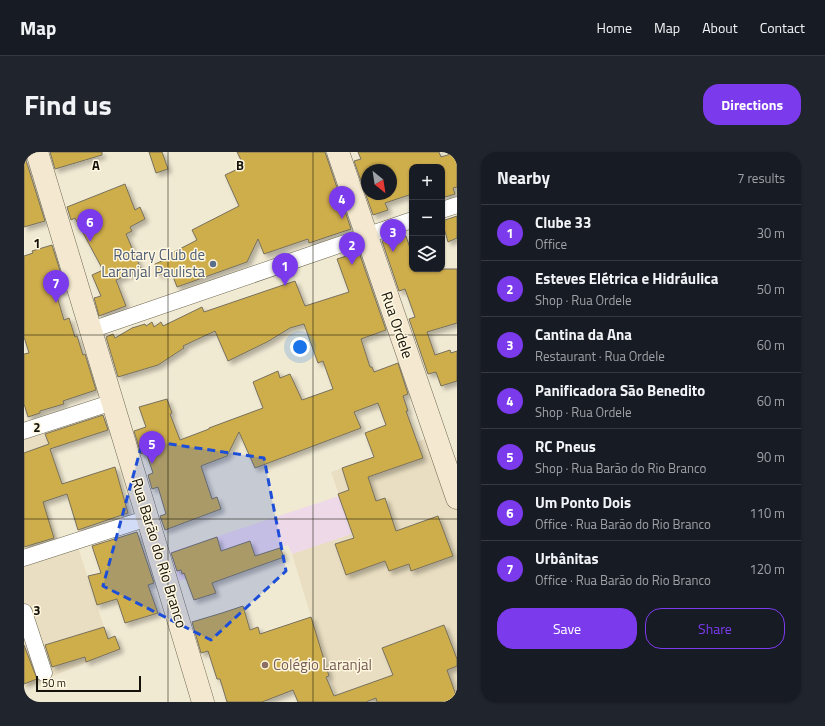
<!DOCTYPE html>
<html lang="en">
<head>
<meta charset="utf-8">
<style>
	body { margin:0; font-family:"Titillium Web",sans-serif; background:#20242c; color:#f1f3f6 }
	.controls { position:absolute; right:12px; top:12px; display:grid; overflow:hidden; border-radius:8px; box-shadow:0 1px 3px #0004 }
	.controls button { width:36px; height:36px; display:grid; place-items:center; padding:0; border:0; border-bottom:1px solid #363941; background:#171b24; color:#f1f3f6; font:20px sans-serif }
	.compass { position:absolute; left:337px; top:12px; width:36px; height:36px; border-radius:50%; background:#171b24; box-shadow:0 1px 3px #0004; rotate:150deg }
	.scale { position:absolute; left:12px; bottom:10px; width:105px; box-sizing:border-box; padding-left:4px; border:2px solid #14120a; border-top:0; font-size:11px; line-height:14px; white-space:nowrap; color:#14120a; -webkit-text-stroke:3px #fff7e0; paint-order:stroke }
	.you { position:absolute; left:276px; top:195px; width:14px; height:14px; margin:-10px; border:3px solid #fff; border-radius:50%; background:#1a73e8; box-shadow:0 0 0 6px #1a73e833 }
	.badge { display:grid; place-items:center; width:26px; height:26px; border-radius:50%; background:#7c3aed; color:#fff; font-size:13px; font-weight:700 }
	.pin { position:absolute; translate:-50% -33px; filter:drop-shadow(0 1px 2px #0008) }
	.pin::after { content:''; position:absolute; top:21px; width:14px; height:12px; background:inherit; clip-path:polygon(0 0,100% 0,50% 100%) }
	.list { margin:0; padding:0; list-style:none }
	h2 { display:flex; justify-content:space-between; align-items:center; height:52px; margin:0; padding:0 16px; font-size:17px }
	h2 small { font-size:13px; font-weight:400; color:#9ea1a6 }
	.list li { display:grid; grid-template-columns:26px 1fr auto; gap:12px; align-items:center; box-sizing:border-box; height:56px; padding:0 16px; border-top:1px solid #363941 }
	.list b { display:block; font-size:15px; white-space:nowrap }
	.list p { margin:0; font-size:13px; white-space:nowrap; color:#9ea1a6 }
	.list em { font-size:13px; font-style:normal; color:#9ea1a6 }
	.actions { display:flex; gap:8px; padding:12px 16px }
	.actions a { flex:1; padding:9px 0; border:1px solid #7c3aed; border-radius:16px; text-align:center; font-size:14px; color:#7c3aed }
	.actions .main { background:#7c3aed; color:#fff }
	.icon { flex:none; width:22px; height:22px; fill:none; stroke:currentColor; stroke-width:2; stroke-linecap:round; stroke-linejoin:round }
	.map { position:relative; flex:none; width:433px; height:550px; overflow:hidden; border-radius:16px }
	header { display:flex; align-items:center; gap:24px; box-sizing:border-box; height:56px; padding:0 20px; background:#171b24; border-bottom:1px solid #363941 }
	header strong { font-size:19px }
	nav { display:flex; gap:22px; margin-inline-start:auto; font-size:14px }
	.intro { display:flex; align-items:center; justify-content:space-between; box-sizing:border-box; height:96px; padding:0 24px }
	h1 { margin:0; font-size:28px }
	.button { padding:10px 18px; border-radius:16px; background:#7c3aed; color:#fff; font-size:14px; font-weight:700 }
	main { display:flex; gap:24px; padding:0 24px }
	aside { flex:1; background:#171b24; border-radius:16px; box-shadow:0 1px 3px #0004 }
	.map>svg:first-child { display:block }
	.built { fill:#e9dec1 }
	.education { fill:#eed9e8 }
	.building { fill:#cead4c; stroke:#77705c; fill-rule:evenodd; filter:url(#shadow) }
	.lines { fill:none; stroke-linecap:round; stroke-linejoin:round }
	.street-casing { stroke:#6e6753; stroke-width:17 }
	.secondary-casing { stroke:#6e6753; stroke-width:23 }
	.street { stroke:#fff; stroke-width:16 }
	.secondary { stroke:#f4e9d0; stroke-width:22 }
	.marked { fill:#1d4ed8; fill-opacity:0.2; stroke:#1d4ed8; stroke-width:3; stroke-dasharray:8 5; stroke-linejoin:round }
	.grid { fill:none; stroke:#14120a; stroke-width:1; stroke-opacity:0.55 }
	.service-dot { fill:#5c6f8a; stroke:#fff7e0; stroke-width:1.5 }
	.education-dot { fill:#8d6e63; stroke:#fff7e0; stroke-width:1.5 }
	.labels { text-anchor:middle; stroke-width:3; stroke-linejoin:round; paint-order:stroke }
	.service-label { font-size:15px; fill:#4e5e75; stroke:#fff7e0; text-anchor:end }
	.street-label { font-size:15px; fill:#14120a; stroke:#fff7e0 }
	.education-label { font-size:15px; fill:#785e54; stroke:#fff7e0; text-anchor:start }
	.grid-label { font-size:13px; text-anchor:middle; font-weight:bold; fill:#14120a; stroke:#fff7e0; stroke-width:3; stroke-linejoin:round; paint-order:stroke }
</style>
</head>
<body>
<header>
<strong>Map</strong>
<nav><a>Home</a><a>Map</a><a>About</a><a>Contact</a></nav>
</header>
<div class="intro"><h1>Find us</h1><a class="button">Directions</a></div>
<main>
<div class="map">
<svg width="433" height="550" viewBox="0 0 433 550">
	<defs>
		<filter id="shadow"><feDropShadow dx="3.5" dy="3.5" stdDeviation="2" flood-color="#0004"/></filter>
	</defs>
	<rect width="100%" height="100%" fill="#f1ead3"/>
	<g class="built">
		<path d="M0 268 21 280 36 329 17 336 32 385 55 398 88 500 0 536Z"/>
		<path d="M401 287 406 303 427 296 433 312V550H350L349 547 342 550H313L268 402 328 381 307 320Z"/>
	</g>
	<path class="education" d="M315 344 328 382 268 402 264 393 155 429 146 400Z"/>
	<g class="building">
		<path d="M26 0H78V3L31 17Z"/>
		<path d="M125 0H138L144 17 132 21Z"/>
		<path d="M213 0H301L327 77 285 91 284 87 240 102 234 87 223 110 153 135 147 119 135 123 131 112 147 105 146 102 173 88 168 78 215 54 201 23 220 14Z"/>
		<path d="M334 0H415L417 5 433 0V35L429 36 431 42 418 46V15H388V42L361 51 364 58 349 63 330 9 337 7ZM343 18H367V42H343Z"/>
		<path d="M0 5H1L21 69 0 75Z"/>
		<path d="M101 32 111 58 116 55 121 67 106 75 108 79 102 82 117 117 92 128 102 154 75 164 70 146 77 144 68 123 79 118 51 66 47 68 43 55Z"/>
		<path d="M433 64V86L424 90 418 69Z"/>
		<path d="M382 84 388 102V117H433V171L403 180 411 203 426 198 427 201 433 199V229L417 234 412 220 404 222 385 167 391 165 381 137 375 139 358 89 367 86 368 89Z"/>
		<path d="M28 93 42 138 32 141 40 168 45 166 51 185 53 184 59 203 61 202 72 238 39 249 40 252 16 259V261L4 265 0 252V202L5 201 0 185V104L9 101 8 99Z"/>
		<path d="M335 100 362 178 337 187 346 215H348L350 220 374 211 384 242 379 244 384 259H382L399 306 344 325 352 349 361 346 372 379 414 364 429 404 387 419 385 412 365 419 361 409 322 423 311 392 330 386 314 342 325 338 318 316 350 305 341 281 362 273 354 251 330 260 337 276 231 316 215 280 203 304 177 314 188 347 193 345 197 357 141 378 136 364 142 362 134 335 128 337 124 323 129 321 122 300 117 302 110 279 122 275 115 255 143 247 148 261 146 262 156 288 185 277V276L239 256 229 230 254 219 256 226 266 222 278 248 309 237 299 209 294 211 280 172 266 176 243 190 204 209 191 179 159 194 160 196 134 213 94 225 82 185 89 182 91 186 108 176 121 172 122 174 128 170 130 175 137 170 139 174 178 155 180 160 271 129 281 154 325 140 313 107Z"/>
		<path d="M79 263 84 278 26 297 38 332 91 315 104 361 54 378 43 342 19 350 30 386 0 395V301L25 292 21 282Z"/>
		<path d="M113 380 130 431 124 433 134 461 101 471 93 447 73 453 64 424 77 421 68 394Z"/>
		<path d="M193 385 197 399 226 389 231 404 256 396 260 405 188 431 192 441 170 448 160 421 158 422 157 418 153 419 147 401Z"/>
		<path d="M219 454 226 478 234 475 236 482 287 465 305 524 302 525 310 544 369 523 358 496 420 473 433 507V514L423 518 433 546V550H353L352 546 342 550H274L269 538 238 550H203L196 527H193L184 499 177 501 168 470 198 461Z"/>
		<path d="M80 475 84 487 91 484 96 497 62 510 61 505 28 515 21 493Z"/>
		<path d="M0 493 13 527 0 532Z"/>
	</g>
	<g class="lines">
		<g class="street-casing">
			<g id="street">
				<path d="M418 58 433 53"/>
				<path d="M67 178 388 68"/>
				<path d="M0 279 89 250"/>
				<path d="M0 406 124 366"/>
				<path d="M0 460 20 521"/>
			</g>
		</g>
		<g class="secondary-casing">
			<g id="secondary">
				<path d="M13 0 179 550"/>
				<path d="M314 0 433 346"/>
			</g>
		</g>
		<use href="#street" class="street"/>
		<use href="#secondary" class="secondary"/>
	</g>
	<path class="marked" d="M119 288 240 306 262 419 187 488 79 434Z"/>
	<path class="grid" d="M144 0V550M289 0V550M0 183H433M0 367H433"/>
	<circle class="service-dot" cx="189" cy="112" r="4"/>
	<circle class="education-dot" cx="241" cy="513" r="4"/>
	<g class="labels">
		<g class="service-label">
			<text x="181" y="108">Rotary Club de<tspan x="181" dy="17">Laranjal Paulista</tspan></text>
		</g>
		<g class="street-label">
			<text transform="translate(373 173) rotate(71)" y="5">Rua Ordele</text>
			<text transform="translate(135 401) rotate(73)" y="5">Rua Barão do Rio Branco</text>
		</g>
		<g class="education-label">
			<text x="249" y="518">Colégio Laranjal</text>
		</g>
	</g>
	<g class="grid-label">
		<text x="72" y="18">A</text>
		<text x="216" y="18">B</text>
		<text x="13" y="96">1</text>
		<text x="13" y="280">2</text>
		<text x="13" y="463">3</text>
	</g>
</svg>
<div class="controls">
<button>+</button>
<button>−</button>
<button><svg class="icon" aria-label="layers" viewBox="0 0 24 24"><path d="M12 4l9 5-9 5-9-5zM3 14l9 5 9-5"/></svg></button>
</div>
<svg class="compass" viewBox="-18 -18 36 36"><path d="M0-13l5 13h-10z" fill="#e53935"/><path d="M0 13l5-13h-10z" fill="#9ea1a6"/></svg>
<div class="scale">50 m</div>
<div class="you"></div>
<div class="pin badge" style="left:261px;top:134px">1</div>
<div class="pin badge" style="left:328px;top:113px">2</div>
<div class="pin badge" style="left:369px;top:100px">3</div>
<div class="pin badge" style="left:318px;top:67px">4</div>
<div class="pin badge" style="left:128px;top:312px">5</div>
<div class="pin badge" style="left:66px;top:90px">6</div>
<div class="pin badge" style="left:32px;top:151px">7</div>
</div>
<aside>
<h2>Nearby<small>7 results</small></h2>
<ul class="list">
<li><span class="badge">1</span><div><b>Clube 33</b><p>Office</p></div><em>30 m</em></li>
<li><span class="badge">2</span><div><b>Esteves Elétrica e Hidráulica</b><p>Shop · Rua Ordele</p></div><em>50 m</em></li>
<li><span class="badge">3</span><div><b>Cantina da Ana</b><p>Restaurant · Rua Ordele</p></div><em>60 m</em></li>
<li><span class="badge">4</span><div><b>Panificadora São Benedito</b><p>Shop · Rua Ordele</p></div><em>60 m</em></li>
<li><span class="badge">5</span><div><b>RC Pneus</b><p>Shop · Rua Barão do Rio Branco</p></div><em>90 m</em></li>
<li><span class="badge">6</span><div><b>Um Ponto Dois</b><p>Office · Rua Barão do Rio Branco</p></div><em>110 m</em></li>
<li><span class="badge">7</span><div><b>Urbânitas</b><p>Office · Rua Barão do Rio Branco</p></div><em>120 m</em></li>
</ul>
<div class="actions"><a class="main">Save</a><a>Share</a></div>
</aside>
</main>
</body>
</html>
